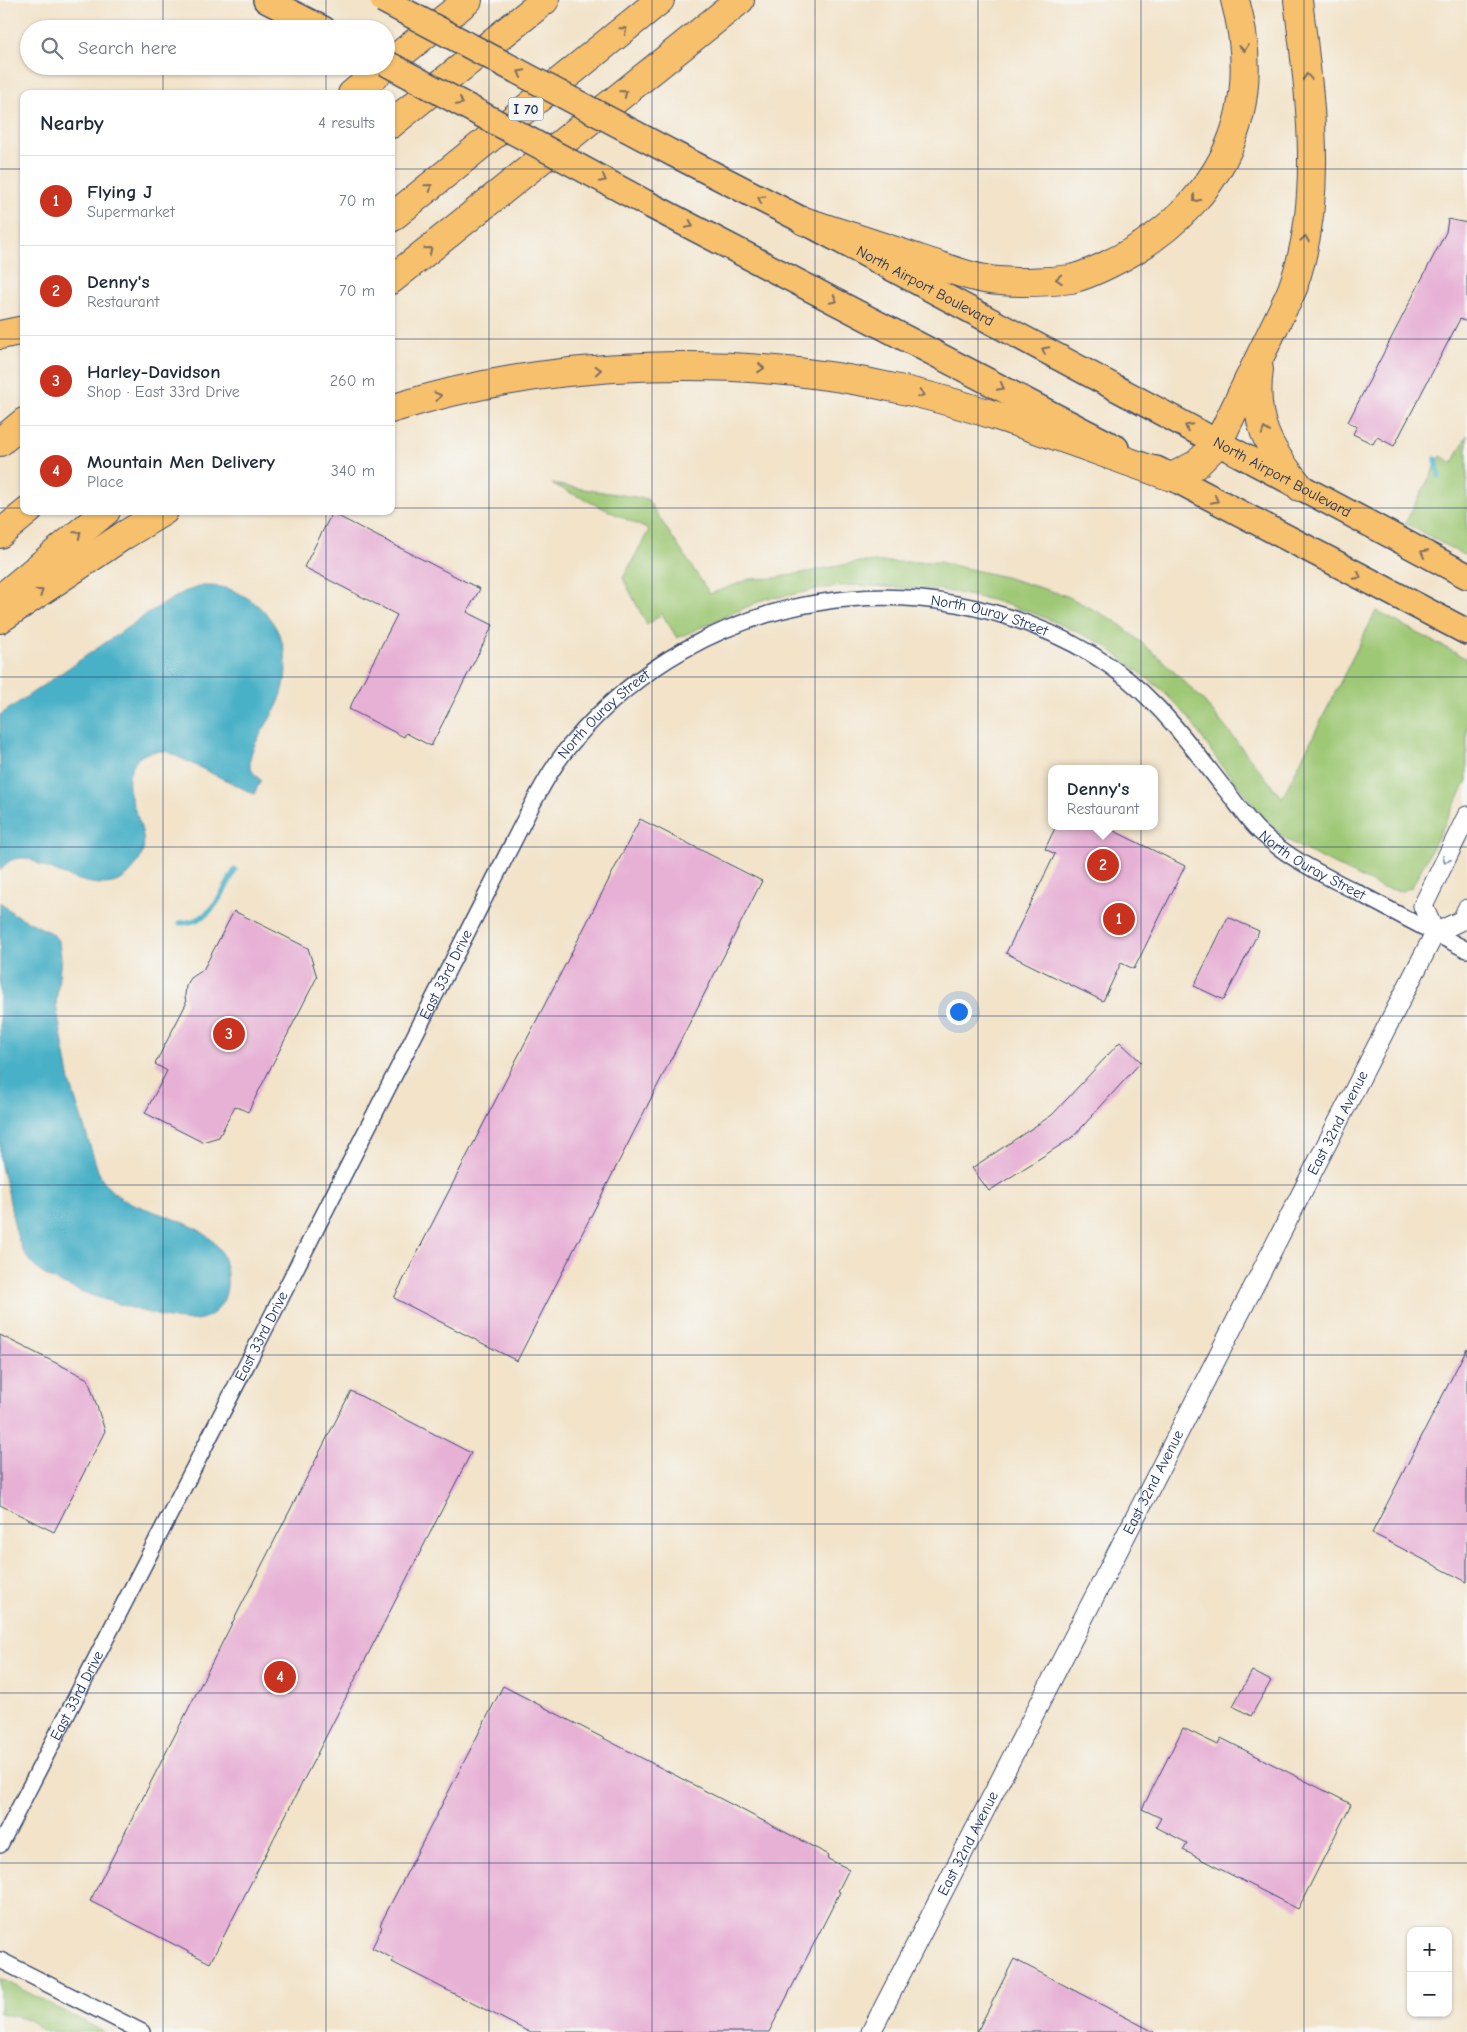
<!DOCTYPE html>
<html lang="en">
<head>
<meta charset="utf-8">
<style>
	body { margin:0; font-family:"Comic Neue",sans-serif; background:#f2f2f3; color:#1f2937 }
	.controls { position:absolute; right:15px; bottom:15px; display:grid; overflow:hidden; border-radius:10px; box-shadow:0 1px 4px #0004 }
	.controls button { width:45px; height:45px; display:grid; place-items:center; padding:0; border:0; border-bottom:1px solid #e0e1e3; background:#fff; color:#1f2937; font:25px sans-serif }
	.you { position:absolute; left:958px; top:1011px; width:18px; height:18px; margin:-12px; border:4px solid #fff; border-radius:50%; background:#1a73e8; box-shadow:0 0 0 8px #1a73e833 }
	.badge { display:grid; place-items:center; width:32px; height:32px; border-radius:50%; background:#c8321e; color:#fff; font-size:16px; font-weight:700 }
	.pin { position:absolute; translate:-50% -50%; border:2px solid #fff; box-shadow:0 1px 5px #0006 }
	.popup { position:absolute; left:1048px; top:765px; width:110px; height:65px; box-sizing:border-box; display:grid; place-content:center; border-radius:10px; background:#fff; filter:drop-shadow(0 1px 4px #0005); font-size:16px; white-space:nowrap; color:#747a83 }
	.popup b { font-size:19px; color:#1f2937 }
	.popup::after { content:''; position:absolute; left:50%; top:100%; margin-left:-10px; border:10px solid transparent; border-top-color:#fff }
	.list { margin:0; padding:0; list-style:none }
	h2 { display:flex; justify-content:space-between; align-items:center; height:65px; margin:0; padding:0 20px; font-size:21px }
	h2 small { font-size:16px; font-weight:400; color:#747a83 }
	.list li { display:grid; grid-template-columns:32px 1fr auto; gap:15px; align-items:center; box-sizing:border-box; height:90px; padding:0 20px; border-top:1px solid #e0e1e3 }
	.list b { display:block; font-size:19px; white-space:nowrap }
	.list p { margin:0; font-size:16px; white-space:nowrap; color:#747a83 }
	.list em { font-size:16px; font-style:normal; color:#747a83 }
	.icon { flex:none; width:28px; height:28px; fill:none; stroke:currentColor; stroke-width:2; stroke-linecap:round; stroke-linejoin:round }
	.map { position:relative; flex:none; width:1467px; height:2032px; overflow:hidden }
	.search { position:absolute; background:#fff; box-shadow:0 1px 4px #0004; left:20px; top:20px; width:375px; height:55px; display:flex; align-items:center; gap:12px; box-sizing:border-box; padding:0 18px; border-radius:28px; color:#747a83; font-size:19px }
	.panel { position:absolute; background:#fff; box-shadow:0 1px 4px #0004; left:20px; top:90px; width:375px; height:425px; border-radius:10px }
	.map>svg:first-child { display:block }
	.green { fill:#9ec874; stroke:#5c7c69 }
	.water { fill:#48b1c7; stroke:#327092 }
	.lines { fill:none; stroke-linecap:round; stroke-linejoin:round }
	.stream { stroke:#48b1c7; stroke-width:5.5 }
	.building { fill:#e7b1d5 }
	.minor-casing { stroke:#3b4a6e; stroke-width:18 }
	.tertiary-casing { stroke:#3b4a6e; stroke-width:21 }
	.primary-casing { stroke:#3b4a6e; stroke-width:28 }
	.motorway-casing { stroke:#3b4a6e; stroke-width:30 }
	.minor { stroke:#fff; stroke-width:15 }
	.tertiary { stroke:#fff; stroke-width:19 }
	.primary { stroke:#f7c06c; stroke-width:25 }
	.motorway { stroke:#f7c06c; stroke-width:28 }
	.primary-bridge-casing { stroke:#3b4a6e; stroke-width:28; stroke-linecap:butt }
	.primary-bridge { stroke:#f7c06c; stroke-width:25 }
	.oneway { stroke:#7e7064 }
	.oneway2 { stroke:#8d97ae }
	.grid { fill:none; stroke:#1b2f5e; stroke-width:1; stroke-opacity:0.55 }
	.labels { text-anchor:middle; stroke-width:4; stroke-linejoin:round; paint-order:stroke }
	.shield { fill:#f6f6f2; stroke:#5d6b8a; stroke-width:1 }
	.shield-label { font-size:14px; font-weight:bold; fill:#1b2f5e }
	.street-label { font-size:15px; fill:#1b2f5e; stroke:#f6f6f2 }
</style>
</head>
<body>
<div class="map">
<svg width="1467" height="2032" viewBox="0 0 1467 2032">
	<rect width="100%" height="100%" fill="#f6f6f2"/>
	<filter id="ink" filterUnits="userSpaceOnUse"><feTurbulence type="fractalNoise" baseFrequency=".02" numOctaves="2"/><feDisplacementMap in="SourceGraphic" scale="10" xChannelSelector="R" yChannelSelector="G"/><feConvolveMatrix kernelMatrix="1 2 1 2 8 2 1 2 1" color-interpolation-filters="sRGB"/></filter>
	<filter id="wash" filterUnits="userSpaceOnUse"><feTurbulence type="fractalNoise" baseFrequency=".0096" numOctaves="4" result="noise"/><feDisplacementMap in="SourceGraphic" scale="20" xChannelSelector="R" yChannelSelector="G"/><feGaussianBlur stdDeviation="1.12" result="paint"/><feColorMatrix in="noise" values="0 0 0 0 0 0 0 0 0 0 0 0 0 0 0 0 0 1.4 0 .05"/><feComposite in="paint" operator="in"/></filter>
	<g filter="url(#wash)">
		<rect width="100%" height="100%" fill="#f2e3c9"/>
		<g class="green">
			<path d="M1467 435V557L1405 523 1441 456 1453 463Z"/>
			<path d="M552 484 647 499 710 594 750 579 775 578 859 562H939L1005 577 1067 596 1117 622 1162 660 1204 701 1282 798 1376 611 1467 659V781L1412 887 1402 891 1382 888 1301 848 1282 836 1266 821 1218 761 1188 717 1161 689 1103 644 1073 630 1033 613 992 600 942 590 850 585 817 589 782 597 767 598 677 638 662 614 647 625 623 578 649 530Z"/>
			<path d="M0 1978 104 2032H46L29 2020 0 2013Z"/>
		</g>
		<g class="water">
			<path d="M201 586C211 586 222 586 232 590 279 609 299 659 277 706 270 721 248 748 250 765 251 771 256 776 261 780L254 794 166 751C153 751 143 752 135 762 115 790 149 823 143 851 142 855 139 862 136 865 115 900 72 878 43 866 37 863 28 857 22 858 11 858 6 863 0 871V715L153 610 184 592Z"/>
			<path d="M0 902 14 914 53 934 59 942 61 957 56 1005 70 1082 98 1171C102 1179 107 1187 114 1193 146 1218 219 1217 226 1268 228 1279 228 1288 224 1299 212 1326 184 1322 160 1316 131 1308 55 1287 36 1268 16 1250 13 1217 8 1192 5 1181 1 1169 0 1157 0 1130 0 1102 0 1075 0 1017 0 960 0 902Z"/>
		</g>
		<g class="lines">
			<g class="stream">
				<path d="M1436 459 1439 476"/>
				<path d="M180 923C212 923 222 894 235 870"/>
			</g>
		</g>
		<g id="blocks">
			<g class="building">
				<path d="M1448 219 1467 223V322L1460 319 1394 446 1377 437 1373 444 1353 434 1357 426 1348 422 1446 232Z"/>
				<path d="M332 513 480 589 467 612 493 625 431 746 406 733 404 737 349 709 397 615 304 567Z"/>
				<path d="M640 819 762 881 517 1361 394 1298Z"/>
				<path d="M1056 826H1104L1185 866 1134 969 1121 963 1103 1001 1006 953 1055 854 1045 849Z"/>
				<path d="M234 911 308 948 317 977 248 1112 235 1106 219 1137 202 1142 145 1113 167 1071 155 1064 186 1004 185 995 186 986 191 978 203 970Z"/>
				<path d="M1228 917 1259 931 1224 1000 1194 986Z"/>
				<path d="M1120 1042 1141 1062 1073 1137 989 1191 972 1168 1052 1115Z"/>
				<path d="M0 1335 88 1379 105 1431 54 1532 0 1505Z"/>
				<path d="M1467 1348V1582L1372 1533Z"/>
				<path d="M351 1391 471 1453 210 1963 90 1901Z"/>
				<path d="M1252 1671 1271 1681 1251 1716 1233 1706Z"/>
				<path d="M503 1686 829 1855 828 1859 849 1869 838 1891 840 1892 769 2032H529L392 1962 394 1959 372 1948 382 1927 380 1925Z"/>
				<path d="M1183 1728 1218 1745 1221 1738 1351 1804 1298 1909 1183 1850 1187 1843 1156 1827 1161 1818 1142 1809Z"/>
				<path d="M1014 1959 1154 2032H977Z"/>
			</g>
		</g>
	</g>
	<g filter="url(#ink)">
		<use href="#blocks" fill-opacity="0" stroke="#3b4a6e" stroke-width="1"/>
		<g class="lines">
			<g class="minor-casing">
				<g id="minor">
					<path id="s1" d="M0 1845 263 1333 532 805C544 783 556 761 572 743 702 589 920 553 1093 655 1150 689 1184 737 1224 788 1236 802 1246 819 1260 832 1287 857 1319 873 1351 889 1390 910 1428 930 1467 950"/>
					<path d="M0 1960 142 2032"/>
				</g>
			</g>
			<g class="tertiary-casing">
				<g id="tertiary">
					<path d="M1435 933 1423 906 1467 816"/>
					<path id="s2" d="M871 2032 1435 933 1462 920 1467 909"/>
				</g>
			</g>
			<g class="primary-casing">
				<g id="primary">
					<path d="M266 0 323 29"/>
					<path id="s3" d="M672 153 804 221 1467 576"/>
					<path d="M646 203 1116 448"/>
					<path d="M1156 469 1467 632"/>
				</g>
			</g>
			<g class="motorway-casing">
				<g id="motorway">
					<path d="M386 66 468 0"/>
					<path d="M352 94 386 66"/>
					<path d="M391 124 545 0"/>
					<path d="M391 218 660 0"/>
					<path d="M804 221C843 234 881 246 919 259 945 267 972 279 999 281 1022 283 1048 282 1071 279 1084 276 1097 270 1109 264 1171 234 1225 182 1240 112 1248 75 1245 36 1235 0"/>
					<path d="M391 280 740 0"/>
					<path d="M1287 302C1327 208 1310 99 1298 0"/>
					<path d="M0 335 24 330"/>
					<path d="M1259 369C1252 420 1268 449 1300 487"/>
					<path d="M391 409C549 358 747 353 908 391 998 412 1084 447 1172 477L1197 464 1218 443 1294 286"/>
					<path d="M0 442 24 422"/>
					<path d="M0 534 28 511"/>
					<path d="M0 599 106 511"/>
					<path d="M0 619 123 536 164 511"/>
				</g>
			</g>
			<use href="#minor" class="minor"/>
			<use href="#tertiary" class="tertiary"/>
			<use href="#primary" class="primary"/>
			<use href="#motorway" class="motorway"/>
			<g class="primary-bridge-casing">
				<g id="primary-bridge">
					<path d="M383 0 672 153"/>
					<path d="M386 63 646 203"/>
				</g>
			</g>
			<use href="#primary-bridge" class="primary-bridge"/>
		</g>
		<defs><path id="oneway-chevron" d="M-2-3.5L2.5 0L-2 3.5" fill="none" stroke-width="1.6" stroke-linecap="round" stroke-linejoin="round" transform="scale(1.25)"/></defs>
		<g class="oneway">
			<use href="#oneway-chevron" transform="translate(624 30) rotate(-39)"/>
			<use href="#oneway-chevron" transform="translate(1244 48) rotate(83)"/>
			<use href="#oneway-chevron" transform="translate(521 73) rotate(-152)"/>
			<use href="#oneway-chevron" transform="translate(1307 77) rotate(-95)"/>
			<use href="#oneway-chevron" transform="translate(624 93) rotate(-39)"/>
			<use href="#oneway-chevron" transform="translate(460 102) rotate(28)"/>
			<use href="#oneway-chevron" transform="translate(603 179) rotate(28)"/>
			<use href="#oneway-chevron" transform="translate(429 187) rotate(-39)"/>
			<use href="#oneway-chevron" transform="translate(761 199) rotate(-153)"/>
			<use href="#oneway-chevron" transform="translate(1196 199) rotate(128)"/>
			<use href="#oneway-chevron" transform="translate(690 225) rotate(27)"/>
			<use href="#oneway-chevron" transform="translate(1305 239) rotate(-81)"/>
			<use href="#oneway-chevron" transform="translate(429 250) rotate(-39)"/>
			<use href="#oneway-chevron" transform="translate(1059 279) rotate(176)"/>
			<use href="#oneway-chevron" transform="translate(834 300) rotate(27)"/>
			<use href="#oneway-chevron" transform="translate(1045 350) rotate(-152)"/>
			<use href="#oneway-chevron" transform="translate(761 368) rotate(5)"/>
			<use href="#oneway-chevron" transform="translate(598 370) rotate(-3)"/>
			<use href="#oneway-chevron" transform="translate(1001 387) rotate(28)"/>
			<use href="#oneway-chevron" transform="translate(921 394) rotate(14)"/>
			<use href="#oneway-chevron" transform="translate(438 396) rotate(-14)"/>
			<use href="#oneway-chevron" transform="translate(1188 427) rotate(-152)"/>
			<use href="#oneway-chevron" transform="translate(1265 431) rotate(-109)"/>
			<use href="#oneway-chevron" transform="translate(1215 500) rotate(28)"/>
			<use href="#oneway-chevron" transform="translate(78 534) rotate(-39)"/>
			<use href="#oneway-chevron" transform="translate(1424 553) rotate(-152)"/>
			<use href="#oneway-chevron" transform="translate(1358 576) rotate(27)"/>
			<use href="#oneway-chevron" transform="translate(40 592) rotate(-34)"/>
		</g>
		<use class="oneway2" href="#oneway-chevron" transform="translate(1446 860) rotate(116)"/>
	</g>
	<path class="grid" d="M163 0V29M326 0V29M489 0V2032M652 0V2032M815 0V2032M978 0V2032M1141 0V2032M1304 0V2032M163 66V94M326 66V94M0 169H24M391 169H1467M0 339H24M391 339H1467M0 508H24M391 508H1467M163 511V2032M326 511V2032M0 677H1467M0 847H1467M0 1016H1467M0 1185H1467M0 1355H1467M0 1524H1467M0 1693H1467M0 1863H1467"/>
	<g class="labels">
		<rect class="shield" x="508.5" y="97.5" width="35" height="23" rx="4"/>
		<g class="shield-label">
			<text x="526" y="114">I 70</text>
		</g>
		<g class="street-label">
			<text dy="5" stroke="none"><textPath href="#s3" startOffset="286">North Airport Boulevard</textPath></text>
			<text dy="5" stroke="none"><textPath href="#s3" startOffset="691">North Airport Boulevard</textPath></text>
			<text dy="5" stroke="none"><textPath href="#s1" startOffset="1705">North Ouray Street</textPath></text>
			<text dy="5" stroke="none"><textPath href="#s1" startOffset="1285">North Ouray Street</textPath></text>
			<text dy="5" stroke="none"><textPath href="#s1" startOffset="2124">North Ouray Street</textPath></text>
			<text dy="5" stroke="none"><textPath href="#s1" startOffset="978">East 33rd Drive</textPath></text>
			<text dy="5" stroke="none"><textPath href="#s2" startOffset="1022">East 32nd Avenue</textPath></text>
			<text dy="5" stroke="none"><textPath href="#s1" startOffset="572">East 33rd Drive</textPath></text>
			<text dy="5" stroke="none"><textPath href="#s2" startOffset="618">East 32nd Avenue</textPath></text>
			<text dy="5" stroke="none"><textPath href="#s1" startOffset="168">East 33rd Drive</textPath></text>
			<text dy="5" stroke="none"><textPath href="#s2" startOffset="212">East 32nd Avenue</textPath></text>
		</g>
	</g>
</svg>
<div class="controls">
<button>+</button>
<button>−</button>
</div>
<div class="you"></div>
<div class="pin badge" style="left:1119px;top:919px">1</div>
<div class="pin badge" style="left:1103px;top:865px">2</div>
<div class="popup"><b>Denny's</b>Restaurant</div>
<div class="pin badge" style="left:229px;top:1034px">3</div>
<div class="pin badge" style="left:280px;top:1677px">4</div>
<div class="search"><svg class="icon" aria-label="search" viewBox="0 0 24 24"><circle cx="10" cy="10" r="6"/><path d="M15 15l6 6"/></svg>Search here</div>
<section class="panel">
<h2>Nearby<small>4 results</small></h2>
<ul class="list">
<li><span class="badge">1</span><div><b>Flying J</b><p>Supermarket</p></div><em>70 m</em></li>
<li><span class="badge">2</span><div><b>Denny's</b><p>Restaurant</p></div><em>70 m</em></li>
<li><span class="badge">3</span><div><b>Harley-Davidson</b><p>Shop · East 33rd Drive</p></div><em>260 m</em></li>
<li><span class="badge">4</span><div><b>Mountain Men Delivery</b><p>Place</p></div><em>340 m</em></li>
</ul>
</section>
</div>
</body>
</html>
